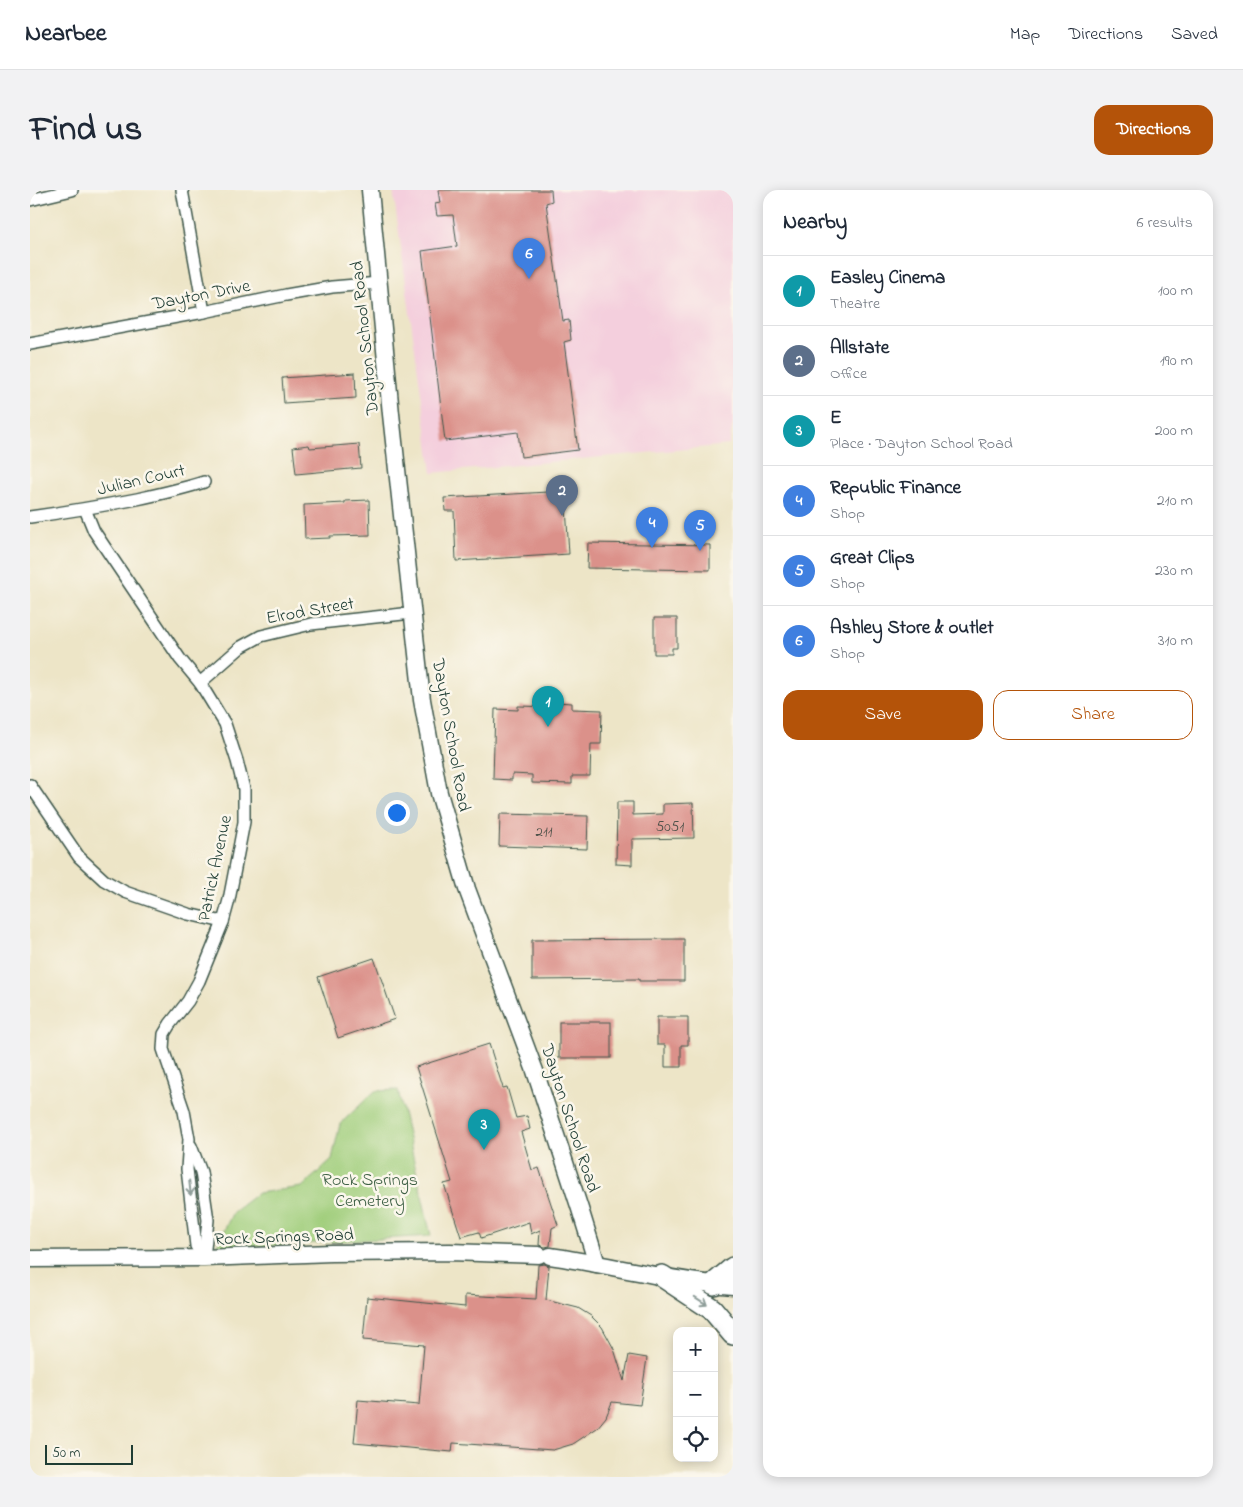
<!DOCTYPE html>
<html lang="en">
<head>
<meta charset="utf-8">
<style>
	body { margin:0; font-family:"Indie Flower",sans-serif; background:#f2f2f3; color:#1f2937 }
	.controls { position:absolute; right:15px; bottom:15px; display:grid; overflow:hidden; border-radius:10px; box-shadow:0 2px 12px #0003 }
	.controls button { width:45px; height:45px; display:grid; place-items:center; padding:0; border:0; border-bottom:1px solid #e0e1e3; background:#fff; color:#1f2937; font:25px sans-serif }
	.scale { position:absolute; left:15px; bottom:12px; width:88px; box-sizing:border-box; padding-left:5px; border:2px solid #1f3d34; border-top:0; font-size:14px; line-height:18px; white-space:nowrap; color:#1f3d34; -webkit-text-stroke:4px #fbf7ec; paint-order:stroke }
	.you { position:absolute; left:366px; top:622px; width:18px; height:18px; margin:-12px; border:4px solid #fff; border-radius:50%; background:#1a73e8; box-shadow:0 0 0 8px #1a73e833 }
	.badge { display:grid; place-items:center; width:32px; height:32px; border-radius:50%; background:#b45309; color:#fff; font-size:16px; font-weight:700 }
	.pin { position:absolute; translate:-50% -41px; filter:drop-shadow(0 1px 2px #0008) }
	.pin::after { content:''; position:absolute; top:26px; width:18px; height:15px; background:inherit; clip-path:polygon(0 0,100% 0,50% 100%) }
	.list { margin:0; padding:0; list-style:none }
	h2 { display:flex; justify-content:space-between; align-items:center; height:65px; margin:0; padding:0 20px; font-size:21px }
	h2 small { font-size:16px; font-weight:400; color:#747a83 }
	.list li { display:grid; grid-template-columns:32px 1fr auto; gap:15px; align-items:center; box-sizing:border-box; height:70px; padding:0 20px; border-top:1px solid #e0e1e3 }
	.list b { display:block; font-size:19px; white-space:nowrap }
	.list p { margin:0; font-size:16px; white-space:nowrap; color:#747a83 }
	.list em { font-size:16px; font-style:normal; color:#747a83 }
	.actions { display:flex; gap:10px; padding:15px 20px }
	.actions a { flex:1; padding:11px 0; border:1px solid #b45309; border-radius:15px; text-align:center; font-size:18px; color:#b45309 }
	.actions .main { background:#b45309; color:#fff }
	.icon { flex:none; width:28px; height:28px; fill:none; stroke:currentColor; stroke-width:2; stroke-linecap:round; stroke-linejoin:round }
	.map { position:relative; flex:none; width:703px; height:1287px; overflow:hidden; border-radius:15px }
	header { display:flex; align-items:center; gap:30px; box-sizing:border-box; height:70px; padding:0 25px; background:#fff; border-bottom:1px solid #e0e1e3 }
	header strong { font-size:24px }
	nav { display:flex; gap:28px; margin-inline-start:auto; font-size:18px }
	.intro { display:flex; align-items:center; justify-content:space-between; box-sizing:border-box; height:120px; padding:0 30px }
	h1 { margin:0; font-size:35px }
	.button { padding:12px 22px; border-radius:15px; background:#b45309; color:#fff; font-size:18px; font-weight:700 }
	main { display:flex; gap:30px; padding:0 30px }
	aside { flex:1; background:#fff; border-radius:15px; box-shadow:0 2px 12px #0003 }
	.map>svg:first-child { display:block }
	.built { fill:#f4cfdd }
	.green { fill:#a0ce7c; stroke:#608658 }
	.building { fill:#db918a }
	.lines { fill:none; stroke-linecap:round; stroke-linejoin:round }
	.street-casing { stroke:#3e564a; stroke-width:14 }
	.secondary-casing { stroke:#3e564a; stroke-width:19 }
	.highway-casing { stroke:#3e564a; stroke-width:24 }
	.street { stroke:#fff; stroke-width:11 }
	.secondary { stroke:#fff; stroke-width:16 }
	.highway { stroke:#fff; stroke-width:21 }
	.oneway { stroke:#8f9e9a }
	.labels { text-anchor:middle; stroke-width:5; stroke-linejoin:round; paint-order:stroke }
	.number-label { font-size:15px; fill:#4e524a }
	.street-label { font-size:18px; fill:#1f3d34; stroke:#fbf7ec }
	.park-label { font-size:18px; fill:#3f6146; stroke:#fbf7ec }
</style>
</head>
<body>
<header>
<strong>Nearbee</strong>
<nav><a>Map</a><a>Directions</a><a>Saved</a></nav>
</header>
<div class="intro"><h1>Find us</h1><a class="button">Directions</a></div>
<main>
<div class="map">
<svg width="703" height="1287" viewBox="0 0 703 1287">
	<rect width="100%" height="100%" fill="#fbf7ec"/>
	<filter id="ink" filterUnits="userSpaceOnUse"><feTurbulence type="fractalNoise" baseFrequency=".02" numOctaves="2"/><feDisplacementMap in="SourceGraphic" scale="10" xChannelSelector="R" yChannelSelector="G"/><feConvolveMatrix kernelMatrix="1 2 1 2 8 2 1 2 1" color-interpolation-filters="sRGB"/></filter>
	<filter id="wash" filterUnits="userSpaceOnUse"><feTurbulence type="fractalNoise" baseFrequency=".0096" numOctaves="4" result="noise"/><feDisplacementMap in="SourceGraphic" scale="20" xChannelSelector="R" yChannelSelector="G"/><feGaussianBlur stdDeviation="1.12" result="paint"/><feColorMatrix in="noise" values="0 0 0 0 0 0 0 0 0 0 0 0 0 0 0 0 0 1.4 0 .05"/><feComposite in="paint" operator="in"/></filter>
	<g filter="url(#wash)">
		<rect width="100%" height="100%" fill="#ede5c7"/>
		<path class="built" d="M363 0H703V233L699 255 402 283Z"/>
		<path class="green" d="M368 900 401 1046 185 1059 203 1022 228 1003 272 997 302 969 310 934 345 901Z"/>
		<g id="blocks">
			<g class="building">
				<path d="M408 0H521L522 11 516 13 533 131 539 130 541 150 534 152 548 260 491 267 488 242 415 251 392 61 427 56 423 25 407 26 405 14 410 13Z"/>
				<path d="M325 183 326 208 254 213 252 188Z"/>
				<path d="M329 254 331 278 266 284 263 257 279 255 280 258Z"/>
				<path d="M535 301 539 364 426 371 424 321H415L414 308Z"/>
				<path d="M339 310 340 345 300 346V348L275 349 274 315 315 313V311Z"/>
				<path d="M558 353 680 355V380L557 378Z"/>
				<path d="M624 428H647V458H642V464H624Z"/>
				<path d="M526 512 542 513V519L572 520 571 554H561L560 586H542V594L502 593V585L482 584V590L463 589 465 519 488 520V516L526 517Z"/>
				<path d="M587 612H603V625L633 624V614L663 613 664 648 602 649V675L586 674Z"/>
				<path d="M470 624 558 626 557 659 469 656Z"/>
				<path d="M654 749V791H609V789L502 790V750Z"/>
				<path d="M344 768 365 829 308 848 288 787Z"/>
				<path d="M627 827H658V855H651V877H635V855H627Z"/>
				<rect x="529" y="832" width="52" height="36"/>
				<path d="M459 854 473 898 477 897 486 928 497 926 500 939 491 942 502 980 509 978 528 1035 522 1038 520 1056 515 1057 509 1055 510 1040 501 1044 499 1032 451 1048 449 1042 431 1047 414 994 422 992 386 877Z"/>
				<path d="M514 1074 519 1076 516 1110 548 1118 561 1126 572 1137 584 1159 594 1191 599 1165 617 1168 610 1215 582 1212 576 1227 567 1238 543 1254 523 1260 423 1253 422 1262 324 1253 328 1210 389 1215 394 1155 333 1150 337 1107 435 1117V1105L506 1109 508 1075Z"/>
			</g>
		</g>
	</g>
	<g filter="url(#ink)">
		<use href="#blocks" fill-opacity="0" stroke="#3e564a" stroke-width="1"/>
		<g class="lines">
			<g class="street-casing">
				<g id="street">
					<path d="M152 0 174 122"/>
					<path d="M0 10 42 0"/>
					<path d="M0 154 174 122 256 105 302 97 349 93"/>
					<path d="M55 319 64 341 76 359 150 469 170 493 195 534 207 571 214 599V632L199 710 193 732 169 791 158 811 140 834 134 844 133 859 154 921 159 949 157 979 166 1056 174 1068"/>
					<path d="M0 327C36 322 71 316 107 309 130 304 152 299 174 292"/>
					<path d="M170 493 211 457 231 446 281 434 382 423"/>
					<path d="M0 595 49 667 74 690 95 702 158 724 193 732"/>
					<path d="M161 956 171 982 178 1030 174 1068"/>
				</g>
			</g>
			<g class="secondary-casing">
				<g id="secondary">
					<path d="M340 0 361 224 392 510 409 603 437 699 505 881 550 1019 567 1074"/>
					<path d="M520 1066C581 1075 641 1091 703 1096"/>
					<path d="M0 1069 174 1068 301 1063 420 1062 509 1065"/>
				</g>
			</g>
			<g class="highway-casing">
				<g id="highway">
					<path d="M632 1086 682 1119 703 1144"/>
					<path d="M684 1094 703 1078"/>
				</g>
			</g>
			<use href="#street" class="street"/>
			<use href="#secondary" class="secondary"/>
			<use href="#highway" class="highway"/>
		</g>
		<defs><path id="oneway-shaft" d="M-6 0H5M1.5-3L5.5 0L1.5 3" fill="none" stroke-width="1.6" stroke-linecap="round" stroke-linejoin="round" transform="scale(1.25)"/></defs>
		<g class="oneway">
			<use href="#oneway-shaft" transform="translate(160 998) rotate(84)"/>
			<use href="#oneway-shaft" transform="translate(671 1111) rotate(33)"/>
		</g>
	</g>
	<g class="labels">
		<g class="number-label">
			<text x="640" y="641">5051</text>
			<text x="514" y="646">211</text>
		</g>
		<g class="street-label">
			<text transform="translate(171 104) rotate(-11)" y="6">Dayton Drive</text>
			<text transform="translate(334 148) rotate(-96)" y="6">Dayton School Road</text>
			<text transform="translate(111 289) rotate(-13)" y="6">Julian Court</text>
			<text transform="translate(280 420) rotate(-10)" y="6">Elrod Street</text>
			<text transform="translate(422 545) rotate(80)" y="6">Dayton School Road</text>
			<text transform="translate(184 678) rotate(-78)" y="6">Patrick Avenue</text>
			<text transform="translate(541 928) rotate(72)" y="6">Dayton School Road</text>
			<text transform="translate(254 1046) rotate(-2)" y="6">Rock Springs Road</text>
		</g>
		<g class="park-label">
			<text x="340" y="995">Rock Springs<tspan x="340" dy="21">Cemetery</tspan></text>
		</g>
	</g>
</svg>
<div class="controls">
<button>+</button>
<button>−</button>
<button><svg class="icon" aria-label="locate" viewBox="0 0 24 24"><circle cx="12" cy="12" r="6"/><path d="M12 2v4M12 18v4M2 12h4M18 12h4"/></svg></button>
</div>
<div class="scale">50 m</div>
<div class="you"></div>
<div class="pin badge" style="left:518px;top:537px;background:#0f9aa8">1</div>
<div class="pin badge" style="left:532px;top:326px;background:#5c6f8a">2</div>
<div class="pin badge" style="left:454px;top:960px;background:#0f9aa8">3</div>
<div class="pin badge" style="left:622px;top:358px;background:#3f7fe0">4</div>
<div class="pin badge" style="left:670px;top:361px;background:#3f7fe0">5</div>
<div class="pin badge" style="left:499px;top:89px;background:#3f7fe0">6</div>
</div>
<aside>
<h2>Nearby<small>6 results</small></h2>
<ul class="list">
<li><span class="badge" style="background:#0f9aa8">1</span><div><b>Easley Cinema</b><p>Theatre</p></div><em>100 m</em></li>
<li><span class="badge" style="background:#5c6f8a">2</span><div><b>Allstate</b><p>Office</p></div><em>190 m</em></li>
<li><span class="badge" style="background:#0f9aa8">3</span><div><b>E</b><p>Place · Dayton School Road</p></div><em>200 m</em></li>
<li><span class="badge" style="background:#3f7fe0">4</span><div><b>Republic Finance</b><p>Shop</p></div><em>210 m</em></li>
<li><span class="badge" style="background:#3f7fe0">5</span><div><b>Great Clips</b><p>Shop</p></div><em>230 m</em></li>
<li><span class="badge" style="background:#3f7fe0">6</span><div><b>Ashley Store &amp; outlet</b><p>Shop</p></div><em>310 m</em></li>
</ul>
<div class="actions"><a class="main">Save</a><a>Share</a></div>
</aside>
</main>
</body>
</html>
